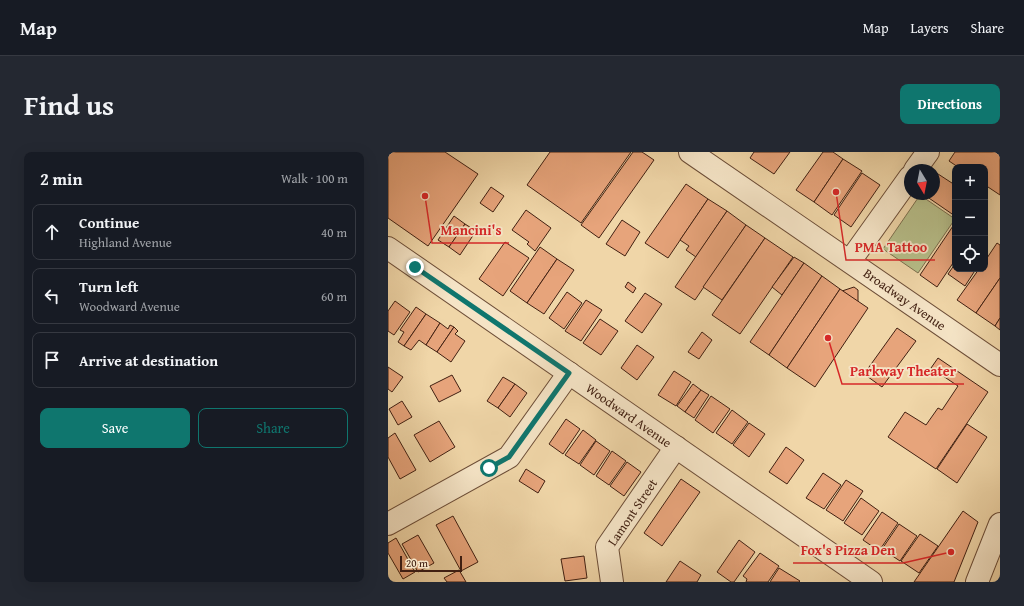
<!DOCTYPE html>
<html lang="en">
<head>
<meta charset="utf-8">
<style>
	body { margin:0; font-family:"Gentium Book Plus",serif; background:#242831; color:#f1f3f6 }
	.controls { position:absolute; right:12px; top:12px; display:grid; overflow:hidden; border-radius:8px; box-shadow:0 4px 16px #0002 }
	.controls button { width:36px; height:36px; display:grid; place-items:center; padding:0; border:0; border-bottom:1px solid #363941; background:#171b24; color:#f1f3f6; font:20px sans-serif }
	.compass { position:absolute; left:516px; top:12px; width:36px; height:36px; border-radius:50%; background:#171b24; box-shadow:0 4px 16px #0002; rotate:170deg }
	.scale { position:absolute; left:12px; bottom:10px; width:62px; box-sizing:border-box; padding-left:4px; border:2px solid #412012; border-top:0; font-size:11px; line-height:14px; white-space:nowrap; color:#412012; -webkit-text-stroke:3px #f5e4c6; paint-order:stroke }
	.stop { position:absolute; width:12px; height:12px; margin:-9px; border:3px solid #0f766e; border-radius:50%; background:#fff }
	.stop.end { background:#0f766e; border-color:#fff; box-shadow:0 1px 4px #0008 }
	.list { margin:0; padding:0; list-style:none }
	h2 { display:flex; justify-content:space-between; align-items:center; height:52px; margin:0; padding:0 16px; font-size:17px }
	h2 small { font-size:13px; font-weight:400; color:#9ea1a6 }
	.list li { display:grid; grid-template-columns:26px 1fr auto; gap:12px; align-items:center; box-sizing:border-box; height:56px; margin:0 8px 8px; padding:0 8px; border:1px solid #363941; border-radius:8px }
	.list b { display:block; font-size:15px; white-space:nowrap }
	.list p { margin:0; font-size:13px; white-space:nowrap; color:#9ea1a6 }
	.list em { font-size:13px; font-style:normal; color:#9ea1a6 }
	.actions { display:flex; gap:8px; padding:12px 16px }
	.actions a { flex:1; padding:9px 0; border:1px solid #0f766e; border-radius:8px; text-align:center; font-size:14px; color:#0f766e }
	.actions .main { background:#0f766e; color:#fff }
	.icon { flex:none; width:22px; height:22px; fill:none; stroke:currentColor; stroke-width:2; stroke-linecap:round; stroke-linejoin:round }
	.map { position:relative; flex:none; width:612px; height:430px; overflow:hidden; border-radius:8px }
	header { display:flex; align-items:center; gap:24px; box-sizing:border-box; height:56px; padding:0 20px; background:#171b24; border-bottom:1px solid #363941 }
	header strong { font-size:19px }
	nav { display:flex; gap:22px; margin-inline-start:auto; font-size:14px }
	.intro { display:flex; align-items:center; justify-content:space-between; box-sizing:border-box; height:96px; padding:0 24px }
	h1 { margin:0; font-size:28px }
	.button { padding:10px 18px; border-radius:8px; background:#0f766e; color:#fff; font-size:14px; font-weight:700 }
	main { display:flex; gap:24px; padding:0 24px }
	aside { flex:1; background:#171b24; border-radius:8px; box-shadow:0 4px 16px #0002 }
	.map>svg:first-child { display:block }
	.green { fill:#b7be89; stroke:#7c6f4e }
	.building { fill:#e7a47b; stroke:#412012 }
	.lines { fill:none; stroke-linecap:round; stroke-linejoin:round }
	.minor-casing { stroke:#6d4e38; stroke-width:24 }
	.tertiary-casing { stroke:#6d4e38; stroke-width:24 }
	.minor { stroke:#f5e4c6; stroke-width:22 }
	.tertiary { stroke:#f5e4c6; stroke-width:22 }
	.route { stroke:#0f766e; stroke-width:5 }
	.labels { text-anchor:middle; stroke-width:3.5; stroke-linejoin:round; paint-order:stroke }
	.street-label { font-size:13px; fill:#412012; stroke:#f5e4c6 }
	.leader { fill:none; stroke:#d62828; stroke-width:1.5 }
	.callout-dot { fill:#d62828; stroke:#f5e4c6; stroke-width:1.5 }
	.callout-label { font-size:14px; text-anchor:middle; font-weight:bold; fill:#d62828; stroke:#f5e4c6; stroke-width:3.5; stroke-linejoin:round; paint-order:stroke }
</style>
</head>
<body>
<header>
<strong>Map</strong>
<nav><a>Map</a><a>Layers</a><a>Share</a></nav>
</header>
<div class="intro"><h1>Find us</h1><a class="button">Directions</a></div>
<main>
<aside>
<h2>2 min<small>Walk · 100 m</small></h2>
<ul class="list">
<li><svg class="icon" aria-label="ahead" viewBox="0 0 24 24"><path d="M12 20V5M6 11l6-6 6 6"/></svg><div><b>Continue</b><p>Highland Avenue</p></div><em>40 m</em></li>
<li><svg class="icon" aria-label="left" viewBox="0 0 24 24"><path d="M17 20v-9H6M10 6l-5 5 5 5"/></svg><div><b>Turn left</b><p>Woodward Avenue</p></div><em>60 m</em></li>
<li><svg class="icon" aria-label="arrive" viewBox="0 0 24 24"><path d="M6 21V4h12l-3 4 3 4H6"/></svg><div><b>Arrive at destination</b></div></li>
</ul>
<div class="actions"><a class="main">Save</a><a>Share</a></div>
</aside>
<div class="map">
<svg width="612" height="430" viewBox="0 0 612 430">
	<rect width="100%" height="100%" fill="#f0d6a8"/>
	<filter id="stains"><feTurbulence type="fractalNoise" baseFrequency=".005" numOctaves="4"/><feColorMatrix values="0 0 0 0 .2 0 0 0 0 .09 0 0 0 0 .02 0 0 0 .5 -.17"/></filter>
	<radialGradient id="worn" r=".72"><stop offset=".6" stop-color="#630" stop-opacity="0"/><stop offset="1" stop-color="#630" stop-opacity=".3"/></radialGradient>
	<path class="green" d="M532 43 567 67 530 121 495 97Z"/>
	<g class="building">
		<path d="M0 0H57L90 22 40 94 0 66Z"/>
		<path d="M162 0H243L193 71 139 33Z"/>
		<path d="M245 0H254L266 8 211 86 193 73Z"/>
		<path d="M366 0H402L386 22 362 6Z"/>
		<path d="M435 0H445L455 7 426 50 408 38Z"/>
		<path d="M567 0H612V43L597 33V15H570L561 9Z"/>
		<path d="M455 7 474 19 444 63 426 50Z"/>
		<path d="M547 20 567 33V64L535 42H546V22Z"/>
		<path d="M474 21 492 33 463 75 446 63Z"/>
		<path d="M298 32 320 47 280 106 257 91Z"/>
		<path d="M103 35 116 44 105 60 92 51Z"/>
		<path d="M320 47 339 59 308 105 298 98 301 94 292 88Z"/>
		<path d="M138 58 163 76 147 99 139 92 141 90 124 78Z"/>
		<path d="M339 59 358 73 307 148 287 135Z"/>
		<path d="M66 64 77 72 61 95 50 88Z"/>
		<path d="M234 68 252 80 237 104 218 92Z"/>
		<path d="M567 71V108L549 135 532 123Z"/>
		<path d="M77 72 88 79 72 103 61 95Z"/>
		<path d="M358 73 377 86 334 148 315 135Z"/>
		<path d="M377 86 405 105 352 182 324 163Z"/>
		<path d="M117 90 141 106 115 144 91 127Z"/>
		<path d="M609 91 612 93V126L588 161 569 148 591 117H597V109Z"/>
		<path d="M152 95 169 107 139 151 122 139Z"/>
		<path d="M406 105 416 111 394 143 384 135Z"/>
		<path d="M169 107 186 118 156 162 139 151Z"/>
		<path d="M416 111 434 124 381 203 362 190Z"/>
		<path d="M567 112V117H588L577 134 560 122Z"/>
		<path d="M434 124 452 137 399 216 381 203Z"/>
		<path d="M612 126V166L607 174 588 161Z"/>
		<path d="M240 130 248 136 245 141 237 135Z"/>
		<path d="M466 135 470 138V150L454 139Z"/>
		<path d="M452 137 480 156 427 235 399 216Z"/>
		<path d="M179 140 194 151 176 177 161 166Z"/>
		<path d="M257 141 274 152 254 181 237 169Z"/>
		<path d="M198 148 214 158 193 189 177 179Z"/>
		<path d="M7 149 22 160 6 183 0 179V159Z"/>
		<path d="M28 155 38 162 16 194 10 190 16 180 12 178Z"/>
		<path d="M38 162 52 171 38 193 31 188 23 198 16 194Z"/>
		<path d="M612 166V178L607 174Z"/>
		<path d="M212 167 230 179 213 203 195 191Z"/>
		<path d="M52 171 60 177 62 173 66 175 49 200 38 193Z"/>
		<path d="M66 175 70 179 67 182 77 189 63 210 49 200Z"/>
		<path d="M509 176 528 189 494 235 476 222Z"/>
		<path d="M314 180 324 188 311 207 300 200Z"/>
		<path d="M249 193 266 205 249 228 233 216Z"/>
		<path d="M550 206 600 240 548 317 500 285 517 260 538 273 550 256 554 258 570 234 543 216Z"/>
		<path d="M0 215 15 225 4 240 0 237Z"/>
		<path d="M286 219 303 230 288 254 270 243Z"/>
		<path d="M64 223 73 239 51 250 42 234Z"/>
		<path d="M115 225 127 232 110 256 99 249Z"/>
		<path d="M127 232 139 241 122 265 110 256Z"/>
		<path d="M305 232 313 238 297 260 289 254Z"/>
		<path d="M313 238 321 243 306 266 297 260Z"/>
		<path d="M323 244 342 257 325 281 307 268Z"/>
		<path d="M14 249 24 265 10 273 1 257Z"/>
		<path d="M344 258 360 270 344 292 328 281Z"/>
		<path d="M178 267 192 277 175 302 161 292Z"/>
		<path d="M51 269 67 295 42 310 26 283Z"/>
		<path d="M361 271 377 282 361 305 345 293Z"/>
		<path d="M579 272 599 285 569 331 549 317Z"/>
		<path d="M195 278 208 288 191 312 177 303Z"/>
		<path d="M7 281 28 318 12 327 0 305V286Z"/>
		<path d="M208 289 222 299 206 323 192 313Z"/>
		<path d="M398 295 416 308 399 332 381 320Z"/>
		<path d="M224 299 238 309 221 333 208 324Z"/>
		<path d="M239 310 253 320 236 344 222 334Z"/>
		<path d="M138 317 157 329 150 341 131 329Z"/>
		<path d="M435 321 453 333 436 357 418 346Z"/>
		<path d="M293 327 312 340 274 394 256 381Z"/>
		<path d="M458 328 475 339 455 369 438 358Z"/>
		<path d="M473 346 491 359 474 383 456 371Z"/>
		<path d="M575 359 590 370 566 430H526Z"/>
		<path d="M494 360 510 371 491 399 475 388Z"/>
		<path d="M65 364 90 410 73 419 48 373Z"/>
		<path d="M511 372 529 384 512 409 494 397Z"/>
		<path d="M532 382 550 394 531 421 513 409Z"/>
		<path d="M30 383 46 411 30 420 14 392Z"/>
		<path d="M8 386 27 420 15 427 0 401V391Z"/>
		<path d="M351 388 367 400 346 430H343L329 420Z"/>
		<path d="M372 401 391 414 380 430H358L359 427 355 424Z"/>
		<path d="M196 404 199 426 177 429 173 407Z"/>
		<path d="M292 409 313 423 309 430H278Z"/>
		<path d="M391 416 412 429 411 430H382Z"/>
		<path d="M71 418 78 430H59L56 426Z"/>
	</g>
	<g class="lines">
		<g class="minor-casing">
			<g id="minor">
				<path d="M527 18 540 0"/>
				<path d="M0 96 483 430"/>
				<path d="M462 109 522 25"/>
				<path d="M0 372 121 305 181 221"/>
				<path d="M224 430 219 395 288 295"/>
			</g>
		</g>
		<g class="tertiary-casing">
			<g id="tertiary">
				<path d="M302 0 612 213"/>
				<path d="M589 430 612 372"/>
			</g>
		</g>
		<use href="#minor" class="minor"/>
		<use href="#tertiary" class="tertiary"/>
	</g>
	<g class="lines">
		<path class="route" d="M27 115 181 221 121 305 101 316"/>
	</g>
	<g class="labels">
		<g class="street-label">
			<text transform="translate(517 147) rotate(35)" y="5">Broadway Avenue</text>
			<text transform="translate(241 263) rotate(35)" y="5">Woodward Avenue</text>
			<text transform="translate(244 360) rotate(-56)" y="5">Lamont Street</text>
		</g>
	</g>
	<path class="leader" d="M37 44L44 91H121M448 40L458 108H547M440 186L454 232H576M563 400L515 411H405"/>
	<g class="callout-dot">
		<circle cx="37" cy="44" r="4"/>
		<circle cx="448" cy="40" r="4"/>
		<circle cx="440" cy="186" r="4"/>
		<circle cx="563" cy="400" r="4"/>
	</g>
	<g class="callout-label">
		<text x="83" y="83">Mancini's</text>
		<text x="503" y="100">PMA Tattoo</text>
		<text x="515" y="224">Parkway Theater</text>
		<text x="460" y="403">Fox's Pizza Den</text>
	</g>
	<rect width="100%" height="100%" filter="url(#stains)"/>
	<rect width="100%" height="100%" fill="url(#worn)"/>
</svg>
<div class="controls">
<button>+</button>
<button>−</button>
<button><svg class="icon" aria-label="locate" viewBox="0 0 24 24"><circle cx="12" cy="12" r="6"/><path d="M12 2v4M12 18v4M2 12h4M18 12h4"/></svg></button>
</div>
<svg class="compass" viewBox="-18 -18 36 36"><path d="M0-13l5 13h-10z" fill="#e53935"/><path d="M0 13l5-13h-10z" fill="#9ea1a6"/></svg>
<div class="scale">20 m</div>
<div class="stop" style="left:101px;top:316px"></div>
<div class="stop end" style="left:27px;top:115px"></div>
</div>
</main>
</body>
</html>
